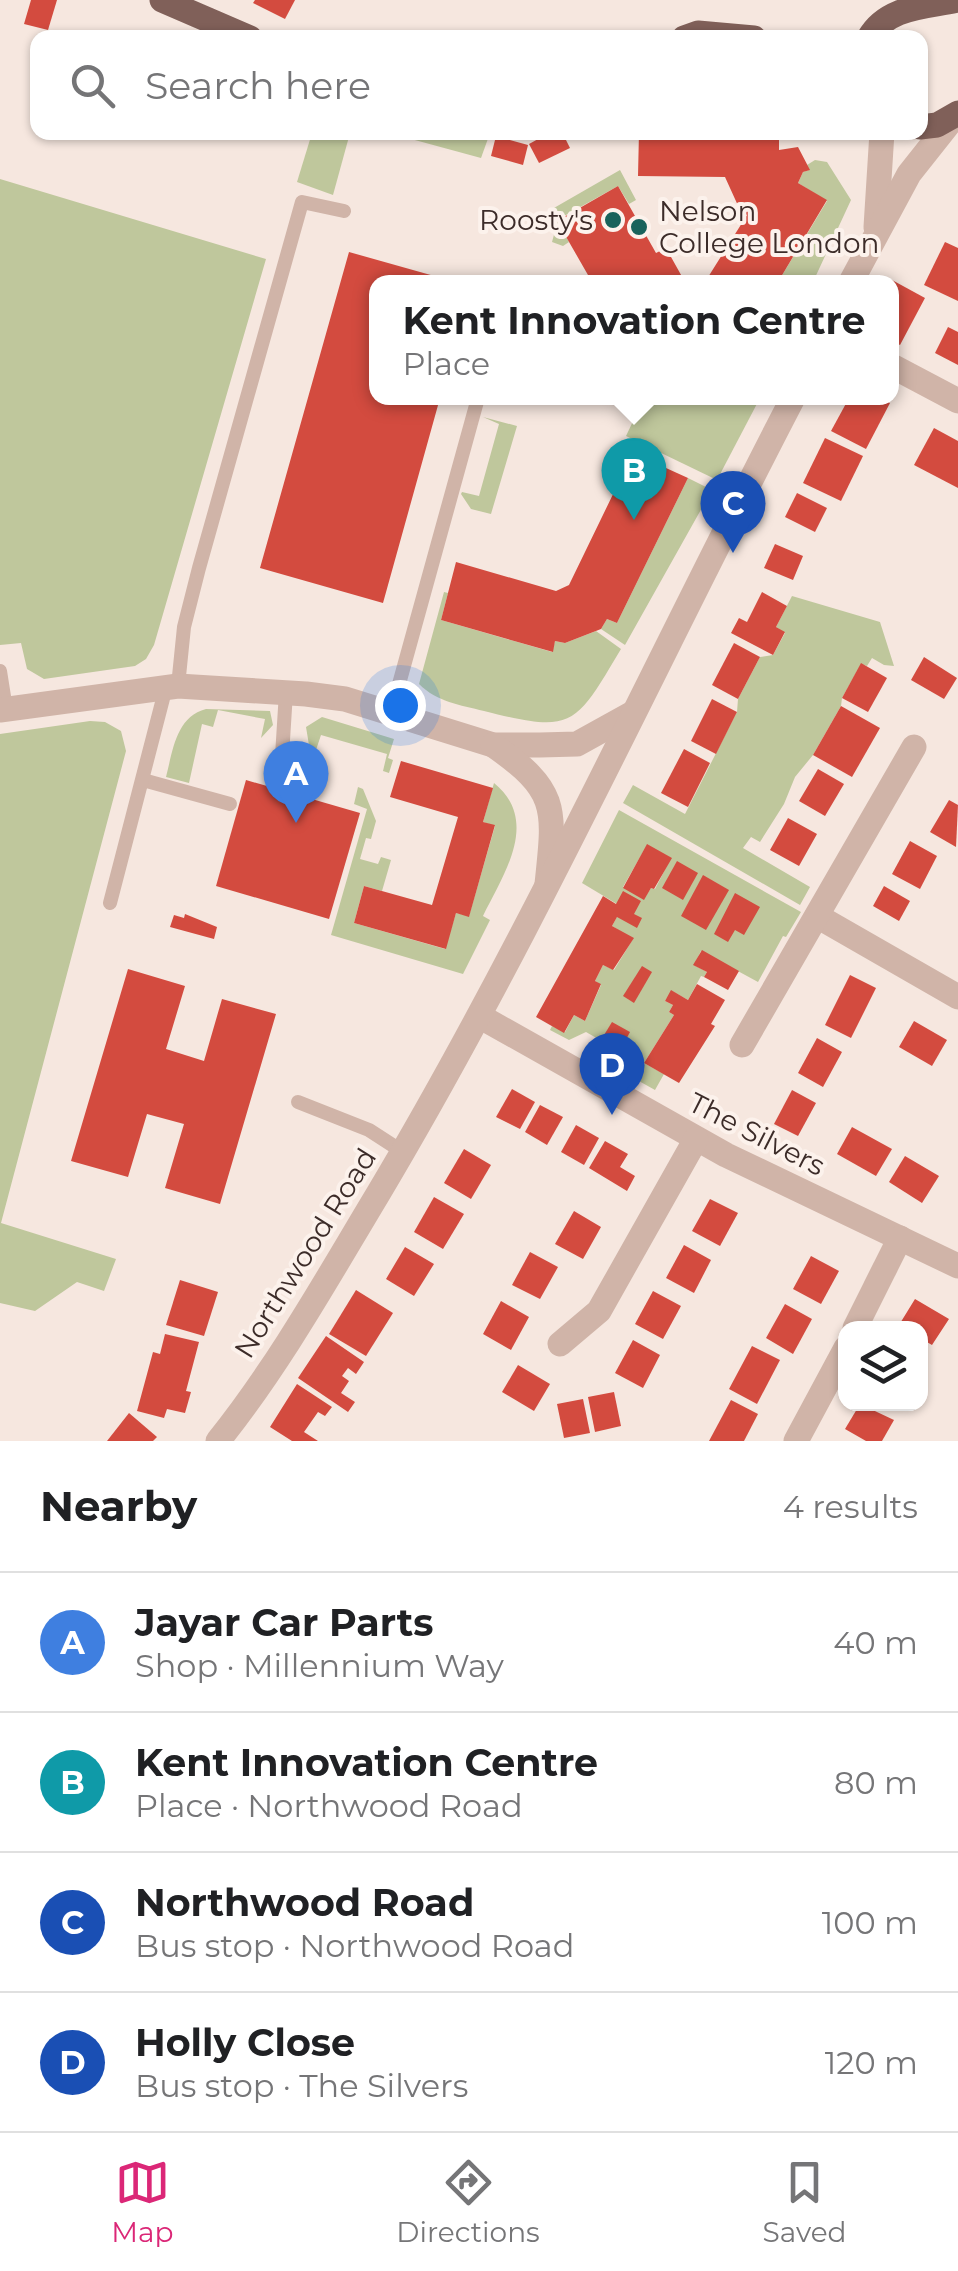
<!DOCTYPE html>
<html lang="en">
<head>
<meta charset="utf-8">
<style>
	body { margin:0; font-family:Montserrat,sans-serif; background:#f6f6f6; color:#202124 }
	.controls { position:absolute; right:30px; bottom:30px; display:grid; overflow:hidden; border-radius:20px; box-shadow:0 2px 8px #0004 }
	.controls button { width:90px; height:90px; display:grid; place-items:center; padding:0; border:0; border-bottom:2px solid #e0e0e0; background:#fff; color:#202124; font:50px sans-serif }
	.you { position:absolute; left:400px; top:705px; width:35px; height:35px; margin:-25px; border:8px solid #fff; border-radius:50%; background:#1a73e8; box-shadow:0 0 0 15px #1a73e833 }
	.badge { display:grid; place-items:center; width:65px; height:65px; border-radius:50%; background:#db2777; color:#fff; font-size:32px; font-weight:700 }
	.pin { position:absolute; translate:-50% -82px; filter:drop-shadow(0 2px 5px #0008) }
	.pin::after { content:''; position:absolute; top:52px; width:35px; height:30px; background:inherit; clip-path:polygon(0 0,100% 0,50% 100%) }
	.popup { position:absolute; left:369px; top:275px; width:530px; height:130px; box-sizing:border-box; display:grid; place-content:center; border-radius:20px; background:#fff; filter:drop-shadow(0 2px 8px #0005); font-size:32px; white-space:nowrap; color:#757577 }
	.popup b { font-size:38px; color:#202124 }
	.popup::after { content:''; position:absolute; left:50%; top:100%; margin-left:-20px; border:20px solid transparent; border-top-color:#fff }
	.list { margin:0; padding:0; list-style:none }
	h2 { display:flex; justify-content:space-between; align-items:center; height:130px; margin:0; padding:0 40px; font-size:42px }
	h2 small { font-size:32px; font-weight:400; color:#757577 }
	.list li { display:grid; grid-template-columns:65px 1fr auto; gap:30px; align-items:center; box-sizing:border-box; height:140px; padding:0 40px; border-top:2px solid #e0e0e0 }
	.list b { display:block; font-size:38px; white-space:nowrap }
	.list p { margin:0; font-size:32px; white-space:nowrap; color:#757577 }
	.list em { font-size:32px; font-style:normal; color:#757577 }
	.icon { flex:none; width:55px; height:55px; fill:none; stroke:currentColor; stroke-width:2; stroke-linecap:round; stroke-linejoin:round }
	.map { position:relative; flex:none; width:958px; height:1441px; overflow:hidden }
	.search { position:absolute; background:#fff; box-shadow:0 2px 8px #0004; left:30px; right:30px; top:30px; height:110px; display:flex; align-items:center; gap:25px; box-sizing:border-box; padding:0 35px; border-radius:20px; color:#757577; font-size:38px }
	.sheet { height:690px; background:#fff }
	nav { display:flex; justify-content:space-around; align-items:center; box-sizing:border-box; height:140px; border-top:2px solid #e0e0e0; background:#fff; font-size:28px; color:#757577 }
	nav a { display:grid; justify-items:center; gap:5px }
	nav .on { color:#db2777 }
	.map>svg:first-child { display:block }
	.green { fill:#bfc79c; fill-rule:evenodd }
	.building { fill:#d34b3f }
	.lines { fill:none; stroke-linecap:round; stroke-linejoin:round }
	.service { stroke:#d0b4a8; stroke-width:14 }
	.minor { stroke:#d0b4a8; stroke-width:25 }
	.tertiary { stroke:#d0b4a8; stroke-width:25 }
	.primary { stroke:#806059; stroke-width:25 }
	.poi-dot { fill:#19635c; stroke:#fcf2ec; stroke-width:4 }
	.labels { text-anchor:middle; stroke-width:8; stroke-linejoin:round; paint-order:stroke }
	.poi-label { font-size:28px; fill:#3c2c29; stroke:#fcf2ec; text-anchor:start }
	.street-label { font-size:28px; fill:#3c2c29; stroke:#fcf2ec }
</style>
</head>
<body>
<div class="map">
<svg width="958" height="1441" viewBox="0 0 958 1441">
	<rect width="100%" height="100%" fill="#f6e7df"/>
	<g class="green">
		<path d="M312 133H350L333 195 297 182Z"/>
		<path d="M389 133 490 132V133L481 158Z"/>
		<path d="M815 160 827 162 851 200 813 282H778L827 201 798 183 803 172 809 170 807 165Z"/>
		<path d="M620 170 636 200 629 204 618 186 557 220 569 242 563 246 552 242 555 231 537 225 540 216Z"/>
		<path d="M0 179 266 259 154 645 146 659 135 666 44 679 27 669 21 643 0 645Z"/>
		<path d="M644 398H760L717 480 626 436Z"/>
		<path d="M483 417 517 426 491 514 471 509 461 494 462 492 479 496 499 424Z"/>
		<path d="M688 478 712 490 625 645 601 629 607 619 617 623Z"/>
		<path d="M444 592 448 593 441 620 552 652 555 641 565 643 596 631 621 649C575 726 574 734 484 711 460 705 437 702 419 684Z"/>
		<path d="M792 596 880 622 894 666 884 665 872 658 867 666 861 664 842 698 841 706 813 755 795 777 784 804 760 842 751 837 743 848 810 887 800 905 623 803 633 785 685 814 737 712 738 699 760 657 773 655 785 633 776 627Z"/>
		<path d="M206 709 270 711 273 725 261 738 265 719 218 710 213 727 202 724 189 783 166 777C173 750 176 717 206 709Z"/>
		<path d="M322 717 394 739 388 758 393 760 389 773 383 771 387 754 321 735 316 750 309 745 306 727Z"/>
		<path d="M90 721 105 722 121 731 126 751 1 1223 116 1259 104 1291 77 1282 35 1311 0 1303V734Z"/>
		<path d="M494 783C541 821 503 875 483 916L490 920 463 974 331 935 367 809 354 804 358 787 363 789 376 821 371 839 366 838 360 859 378 864 381 857 391 860 382 891 364 886 354 923 445 949 456 913 469 916 495 826 483 822Z"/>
		<path d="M619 810 801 912 786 937 783 936 758 982 701 951 694 965 707 972 704 977 701 976 688 1000 672 991 665 1001 673 1005 669 1012 674 1015 644 1063 664 1074 655 1090 612 1066 619 1051 586 1032 569 1040 550 1030 552 1026 565 1032 574 1015 585 1021 601 985 595 981 603 965 614 970 633 939 612 926 622 907 582 883ZM647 845 671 858 655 889 651 888 644 899 623 887Z"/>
	</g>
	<g class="building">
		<path d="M31 0H57L48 30 24 24Z"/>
		<path d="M255 0H295L285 19 253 3Z"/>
		<path d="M551 132H562L570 148 539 163 529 144Z"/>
		<path d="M639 132H779V150L798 147 810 170 803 172 798 183 827 200 778 282H705L747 215 740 210 725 177 638 176Z"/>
		<path d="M496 136 528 145 523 165 491 156Z"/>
		<path d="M618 186 656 253 666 248 685 282H592L557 221Z"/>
		<path d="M945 242 958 248V301L924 285Z"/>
		<path d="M349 252 452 281 376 282V398H440L383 603 260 568Z"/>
		<path d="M892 280 925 298 900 345 892 341Z"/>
		<path d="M948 327 958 332V365L935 353Z"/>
		<path d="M849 398H879L890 403 866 449 831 431Z"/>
		<path d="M934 428 958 441V488L914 465Z"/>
		<path d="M825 438 863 456 841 501 803 483Z"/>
		<path d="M633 453 688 478 617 623 607 619 601 629 565 643 555 641 553 652 441 620 456 562 556 591 569 585Z"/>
		<path d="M797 493 827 508 815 532 785 517Z"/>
		<path d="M775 544 803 556 793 580 764 568Z"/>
		<path d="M762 592 787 606 776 627 785 632 773 655 731 633 739 618 747 622Z"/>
		<path d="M734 643 760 657 738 699 712 685Z"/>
		<path d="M924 657 957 678 944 699 911 680Z"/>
		<path d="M861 663 887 678 868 712 842 698Z"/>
		<path d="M712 699 737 712 716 754 691 741Z"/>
		<path d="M841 706 880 728 852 777 813 755Z"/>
		<path d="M684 749 710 763 688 807 661 793Z"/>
		<path d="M401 761 493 788 483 822 495 825 469 917 456 913 446 949 354 923 364 886 432 905 458 817 390 797Z"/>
		<path d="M818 769 844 784 825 816 799 801Z"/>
		<path d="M246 780 360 813 329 919 216 886Z"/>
		<path d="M949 800 958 805 956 847 930 832Z"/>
		<path d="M788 818 817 834 799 866 770 850Z"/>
		<path d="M910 841 937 856 920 889 892 874Z"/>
		<path d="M647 844 672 858 654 889 651 888 644 900 623 888Z"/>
		<path d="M677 861 698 873 683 900 662 888Z"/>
		<path d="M703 875 729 890 706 930 681 916Z"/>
		<path d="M884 886 910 901 899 921 873 906Z"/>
		<path d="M623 891 641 901 634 914 642 918 637 928 617 917 612 926 634 938 613 970 603 965 595 981 601 984 585 1021 574 1015 564 1033 536 1017 603 896 616 904Z"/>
		<path d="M735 893 760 907 744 935 735 930 728 942 714 934Z"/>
		<path d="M185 914 217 927 214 939 170 927 174 915 184 918Z"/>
		<path d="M702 950 739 971 728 990 704 977 707 972 693 965Z"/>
		<path d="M642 966 652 972 634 1003 623 996Z"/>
		<path d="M128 969 185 986 166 1049 204 1061 222 999 276 1014 220 1204 165 1188 184 1124 147 1114 128 1177 71 1161Z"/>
		<path d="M850 975 876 988 851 1038 825 1025Z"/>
		<path d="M697 984 725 1000 711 1024 715 1026 679 1083 644 1063 674 1015 669 1012 673 1005 665 1001 671 990 688 1000Z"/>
		<path d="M914 1021 947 1040 932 1066 899 1047Z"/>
		<path d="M612 1022 630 1032 620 1051 601 1040Z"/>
		<path d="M817 1038 842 1052 823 1087 798 1073Z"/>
		<path d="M512 1089 535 1102 520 1129 496 1117Z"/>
		<path d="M792 1090 816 1103 798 1136 774 1124Z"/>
		<path d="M540 1105 563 1117 547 1145 525 1132Z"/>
		<path d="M576 1125 599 1138 584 1165 561 1152Z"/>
		<path d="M852 1127 892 1149 876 1176 837 1154Z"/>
		<path d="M605 1141 628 1154 620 1167 635 1176 627 1191 589 1168Z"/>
		<path d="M464 1149 491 1165 471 1199 444 1183Z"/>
		<path d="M905 1156 939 1176 922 1203 889 1182Z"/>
		<path d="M434 1197 464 1214 443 1249 414 1232Z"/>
		<path d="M710 1199 738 1213 720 1246 692 1231Z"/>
		<path d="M574 1211 601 1227 583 1259 555 1244Z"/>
		<path d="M684 1245 711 1260 694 1293 666 1278Z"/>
		<path d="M405 1247 434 1264 414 1296 386 1279Z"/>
		<path d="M530 1252 558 1267 540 1299 512 1285Z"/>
		<path d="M811 1256 839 1271 821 1304 793 1289Z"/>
		<path d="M180 1280 218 1292 204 1336 166 1325Z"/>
		<path d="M356 1290 393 1313 366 1356 329 1334Z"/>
		<path d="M653 1291 681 1306 663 1339 635 1324Z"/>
		<path d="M915 1299 949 1319 932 1345 920 1338V1328H905L899 1325Z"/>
		<path d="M501 1301 529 1317 511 1350 483 1334Z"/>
		<path d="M785 1304 812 1319 793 1354 766 1338Z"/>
		<path d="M165 1334 199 1342 186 1391 191 1392 185 1413 167 1409 164 1418 137 1411 153 1352 160 1354Z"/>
		<path d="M326 1336 364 1362 356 1374 348 1368 342 1376 349 1381 341 1393 355 1402 348 1412 298 1378Z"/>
		<path d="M633 1340 660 1355 643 1388 615 1373Z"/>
		<path d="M752 1346 780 1360 757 1404 729 1389Z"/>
		<path d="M518 1365 550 1384 534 1411 502 1392Z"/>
		<path d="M297 1384 332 1407 325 1416 318 1412 304 1432 318 1441H292L270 1427Z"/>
		<path d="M614 1392 621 1426 595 1432 588 1397Z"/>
		<path d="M583 1399 590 1433 564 1438 557 1404Z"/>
		<path d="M731 1400 758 1414 744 1441H709Z"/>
		<path d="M860 1404 894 1420 882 1441H866L845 1429Z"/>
		<path d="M129 1413 157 1437 153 1441H107Z"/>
	</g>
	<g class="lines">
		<g class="service">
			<path d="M0 671 6 709"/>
			<path d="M178 686 184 627 199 568 302 202 344 211"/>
			<path d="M391 713 478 398"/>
			<path d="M282 756 286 692"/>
			<path d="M143 780 230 804"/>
			<path d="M110 903 166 687"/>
			<path d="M298 1102 369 1130 403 1152"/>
		</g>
		<g class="minor">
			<path d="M892 366 958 401"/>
			<path d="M0 710 178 686 306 694 345 699 493 745H540L577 744 633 713"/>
			<path d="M493 745C559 791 555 808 547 884"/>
			<path d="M817 916 958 997"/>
			<path d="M481 1017 726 1155 958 1266"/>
			<path d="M742 1045 914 747"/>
			<path d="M855 1328 900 1238"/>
			<path d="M560 1344 599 1311 696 1139"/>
			<path d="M796 1441 846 1348"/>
		</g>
		<g class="tertiary">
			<path d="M876 227 882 132"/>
			<path d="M851 282 909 174 955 116"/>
			<path d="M218 1441C279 1365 328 1277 378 1194 531 937 655 663 793 398"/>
		</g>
		<g class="primary">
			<path d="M162 0 250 38"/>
			<path d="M684 38 698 33 754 38"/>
			<path d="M869 38C887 6 926 7 958 0"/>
			<path d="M920 127 937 125 958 113"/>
		</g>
	</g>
	<g class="poi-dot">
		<circle cx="613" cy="220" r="10"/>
		<circle cx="639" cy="227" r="10"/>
	</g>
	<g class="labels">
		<g class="poi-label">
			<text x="659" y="221">Nelson<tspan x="659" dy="32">College London</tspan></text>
			<text x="593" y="230" text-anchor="end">Roosty's</text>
		</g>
		<g class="street-label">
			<text transform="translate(757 1134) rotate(27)" y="10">The Silvers</text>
			<text transform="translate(305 1253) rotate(-58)" y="10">Northwood Road</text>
		</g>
	</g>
</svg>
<div class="controls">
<button><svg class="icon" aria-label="layers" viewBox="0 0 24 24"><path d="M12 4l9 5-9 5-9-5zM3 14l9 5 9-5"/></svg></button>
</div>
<div class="you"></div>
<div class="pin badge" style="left:296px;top:823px;background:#3f7fe0">A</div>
<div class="pin badge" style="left:634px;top:520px;background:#0f9aa8">B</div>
<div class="popup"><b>Kent Innovation Centre</b>Place</div>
<div class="pin badge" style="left:733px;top:553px;background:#1a4fb4">C</div>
<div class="pin badge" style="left:612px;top:1115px;background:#1a4fb4">D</div>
<div class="search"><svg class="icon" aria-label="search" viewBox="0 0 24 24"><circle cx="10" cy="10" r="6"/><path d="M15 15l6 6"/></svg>Search here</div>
</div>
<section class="sheet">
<h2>Nearby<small>4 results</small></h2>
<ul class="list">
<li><span class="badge" style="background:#3f7fe0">A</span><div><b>Jayar Car Parts</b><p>Shop · Millennium Way</p></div><em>40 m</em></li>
<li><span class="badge" style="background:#0f9aa8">B</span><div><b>Kent Innovation Centre</b><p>Place · Northwood Road</p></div><em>80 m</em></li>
<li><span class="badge" style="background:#1a4fb4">C</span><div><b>Northwood Road</b><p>Bus stop · Northwood Road</p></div><em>100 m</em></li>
<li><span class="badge" style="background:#1a4fb4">D</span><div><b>Holly Close</b><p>Bus stop · The Silvers</p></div><em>120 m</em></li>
</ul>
</section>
<nav>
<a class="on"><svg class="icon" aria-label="map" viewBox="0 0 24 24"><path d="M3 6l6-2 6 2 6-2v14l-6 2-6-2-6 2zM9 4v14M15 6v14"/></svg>Map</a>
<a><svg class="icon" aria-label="directions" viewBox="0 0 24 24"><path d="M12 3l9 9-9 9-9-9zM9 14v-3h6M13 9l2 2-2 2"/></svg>Directions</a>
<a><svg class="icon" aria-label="saved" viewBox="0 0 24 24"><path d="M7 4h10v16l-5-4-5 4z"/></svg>Saved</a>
</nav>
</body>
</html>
